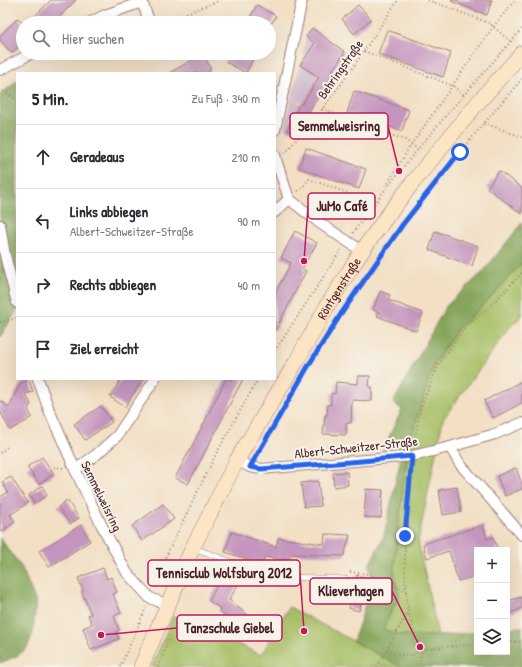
<!DOCTYPE html>
<html lang="de">
<head>
<meta charset="utf-8">
<style>
	body { margin:0; font-family:"Patrick Hand",sans-serif; background:#f7f7f7; color:#2b2b33 }
	.controls { position:absolute; right:12px; bottom:12px; display:grid; overflow:hidden; border-radius:0px; box-shadow:0 4px 16px #0002 }
	.controls button { width:36px; height:36px; display:grid; place-items:center; padding:0; border:0; border-bottom:1px solid #e1e1e2; background:#fff; color:#2b2b33; font:20px sans-serif }
	.stop { position:absolute; width:12px; height:12px; margin:-9px; border:3px solid #2563eb; border-radius:50%; background:#fff }
	.stop.end { background:#2563eb; border-color:#fff; box-shadow:0 1px 4px #0008 }
	.list { margin:0; padding:0; list-style:none }
	h2 { display:flex; justify-content:space-between; align-items:center; height:52px; margin:0; padding:0 16px; font-size:17px }
	h2 small { font-size:13px; font-weight:400; color:#7c7c81 }
	.list li { display:grid; grid-template-columns:26px 1fr auto; gap:12px; align-items:center; box-sizing:border-box; height:64px; padding:0 16px; border-top:1px solid #e1e1e2 }
	.list b { display:block; font-size:15px; white-space:nowrap }
	.list p { margin:0; font-size:13px; white-space:nowrap; color:#7c7c81 }
	.list em { font-size:13px; font-style:normal; color:#7c7c81 }
	.icon { flex:none; width:22px; height:22px; fill:none; stroke:currentColor; stroke-width:2; stroke-linecap:round; stroke-linejoin:round }
	.map { position:relative; flex:none; width:522px; height:667px; overflow:hidden }
	.search { position:absolute; background:#fff; box-shadow:0 4px 16px #0002; left:16px; top:16px; width:260px; height:44px; display:flex; align-items:center; gap:10px; box-sizing:border-box; padding:0 14px; border-radius:22px; color:#7c7c81; font-size:15px }
	.panel { position:absolute; background:#fff; box-shadow:0 4px 16px #0002; left:16px; top:72px; width:260px; height:308px; border-radius:0px }
	.map>svg:first-child { display:block }
	.industrial { fill:#d0bdcc }
	.green { fill:#a5be64; stroke:#786e48 }
	.forest { fill:#84a55a; stroke:#676242 }
	.building { fill:#c495be }
	.lines { fill:none; stroke-linecap:round; stroke-linejoin:round }
	.lane-casing { stroke:#9e7f78; stroke-width:6 }
	.street-casing { stroke:#9e7f78; stroke-width:12 }
	.secondary-casing { stroke:#9e7f78; stroke-width:16 }
	.path { stroke:#9e7f78; stroke-width:2; stroke-dasharray:1 3; stroke-linecap:butt }
	.lane { stroke:#fff; stroke-width:5 }
	.street { stroke:#fff; stroke-width:10 }
	.secondary { stroke:#fce5c4; stroke-width:15 }
	.route { stroke:#2563eb; stroke-width:5 }
	.labels { text-anchor:middle; stroke-width:4; stroke-linejoin:round; paint-order:stroke }
	.street-label { font-size:13px; fill:#4a1f2b; stroke:#f7f3e8 }
	.leader { fill:none; stroke:#c2185b; stroke-width:1.5 }
	.callout-dot { fill:#c2185b; stroke:#f7f3e8; stroke-width:1.5 }
	.callout { fill:#f7f3e8; stroke:#c2185b; stroke-width:1.5 }
	.callout-label { font-size:14px; text-anchor:middle; font-weight:bold; fill:#4a1f2b }
</style>
</head>
<body>
<div class="map">
<svg width="522" height="667" viewBox="0 0 522 667">
	<rect width="100%" height="100%" fill="#f7f3e8"/>
	<filter id="ink" filterUnits="userSpaceOnUse"><feTurbulence type="fractalNoise" baseFrequency=".025" numOctaves="2"/><feDisplacementMap in="SourceGraphic" scale="8" xChannelSelector="R" yChannelSelector="G"/><feConvolveMatrix kernelMatrix="1 2 1 2 8 2 1 2 1" color-interpolation-filters="sRGB"/></filter>
	<filter id="wash" filterUnits="userSpaceOnUse"><feTurbulence type="fractalNoise" baseFrequency=".012" numOctaves="4" result="noise"/><feDisplacementMap in="SourceGraphic" scale="16" xChannelSelector="R" yChannelSelector="G"/><feGaussianBlur stdDeviation="0.9" result="paint"/><feColorMatrix in="noise" values="0 0 0 0 0 0 0 0 0 0 0 0 0 0 0 0 0 1.4 0 .05"/><feComposite in="paint" operator="in"/></filter>
	<g filter="url(#wash)">
		<rect width="100%" height="100%" fill="#f2dfc4"/>
		<g class="industrial">
			<path d="M306 37 339 61 334 73 303 52Z"/>
			<path d="M300 65 319 77 303 102 294 100 300 103 287 130 285 128 291 99Z"/>
		</g>
		<g class="green">
			<path d="M522 263V316L510 327 443 419 418 541 438 636 401 635 383 629 399 596 394 575 397 538 409 444 434 364 457 330 493 295Z"/>
			<path d="M289 607 400 666 399 667H152L173 616 190 621 261 655Z"/>
		</g>
		<g class="forest">
			<path d="M17 81V310L0 337V95Z"/>
			<path d="M522 223V263L493 295 457 330 434 364 409 444 397 538 394 575 399 596 383 629 401 635 438 636 477 632V652H507V628L522 627V667H399L400 666 353 641 360 622 372 580 369 565 384 536 401 457 383 450 402 409 393 403 446 306 483 272Z"/>
			<path d="M0 538 22 568 36 602 33 633 27 648 17 656 0 663Z"/>
		</g>
		<g id="blocks">
			<g class="building">
				<path d="M51 0H76L53 23H42L35 16Z"/>
				<path d="M451 0H492L487 15 451 1Z"/>
				<path d="M257 5 276 16 272 23H247Z"/>
				<path d="M358 5 371 19 354 34 342 19Z"/>
				<path d="M18 18 23 24V43L12 53 0 40V36Z"/>
				<path d="M312 28 345 52 332 71 334 73 308 113 298 133 287 130 300 103 302 104 319 77 300 65 315 43 306 37Z"/>
				<path d="M387 30 451 53 443 77 378 54Z"/>
				<path d="M231 53H256L246 73 226 62Z"/>
				<path d="M203 54 210 67V71L206 73H169Z"/>
				<path d="M354 91 409 110 402 131 347 113Z"/>
				<path d="M306 148 366 169 359 189 299 168Z"/>
				<path d="M499 171 522 188V214L487 188Z"/>
				<path d="M295 231 317 243 302 269 306 271 275 331V293L291 263 281 258Z"/>
				<path d="M435 231 478 246 472 266 429 250Z"/>
				<path d="M380 291 390 295 388 300 423 313 416 331 377 316 379 312 373 310Z"/>
				<path d="M358 376H370L369 387H372V401L352 400 351 423H346V435L323 434 325 415H327L328 404 331 405V393L335 394 336 382 358 384Z"/>
				<path d="M121 379H143L125 407 110 397Z"/>
				<path d="M226 379H243L188 484 175 478 201 429Z"/>
				<path d="M29 380 33 392 25 394 31 404 28 409 32 417 27 420V421L10 430 0 411V401L9 407 20 384Z"/>
				<path d="M522 381V403L493 418 484 401Z"/>
				<path d="M101 406 112 422 85 440 74 424Z"/>
				<path d="M42 457 54 474 39 484 27 467Z"/>
				<path d="M516 468 522 484V489L505 496 497 476Z"/>
				<path d="M347 472 348 485 334 487 333 473Z"/>
				<path d="M11 477 28 503 10 515 15 522 0 532V497L8 492 2 482Z"/>
				<path d="M318 481 321 506 304 507 301 483Z"/>
				<path d="M42 486 47 495 34 504 29 495Z"/>
				<path d="M457 487 461 512 443 515 439 490Z"/>
				<path d="M366 489 383 490 381 518 364 517Z"/>
				<path d="M67 500 79 518 70 524 58 507Z"/>
				<path d="M163 504 174 519 142 541 132 526Z"/>
				<path d="M81 525 90 541 49 567 39 551Z"/>
				<path d="M483 525 487 539 493 537 498 550H477V576L458 581 449 551 427 558 423 544Z"/>
				<path d="M232 532 276 547 278 538 324 544 325 534 350 535 344 556 290 554V560L265 557 262 564 225 552Z"/>
				<path d="M103 568 107 579 111 577 117 592 113 594 121 613 114 616 119 630 116 632 119 639 91 650 83 628 92 624 88 615 91 614 82 592 83 591 78 578Z"/>
				<path d="M223 574 239 583 229 600 250 617 241 628 219 611 220 608 209 601Z"/>
				<path d="M357 575 368 578 359 611 349 608Z"/>
				<path d="M522 597V608L511 613 507 605V601Z"/>
			</g>
		</g>
	</g>
	<g filter="url(#ink)">
		<use href="#blocks" fill-opacity="0" stroke="#9e7f78" stroke-width="1"/>
		<g class="lines">
			<g class="lane-casing">
				<path id="lane" d="M194 548 267 575 288 577 345 579 340 600"/>
			</g>
			<g class="street-casing">
				<g id="street">
					<path d="M89 23 105 15 142 2 150 23"/>
					<path d="M0 70 32 53"/>
					<path d="M275 130 302 0"/>
					<path d="M275 155 277 163 289 199 321 224 347 241 362 251"/>
					<path d="M275 212 289 199"/>
					<path d="M0 225 5 255 17 303"/>
					<path d="M38 379 49 410 79 478 101 524 127 573 150 598 168 605"/>
					<path d="M450 447 460 464 522 535"/>
					<path d="M237 460 250 467 261 469 401 457 412 456 450 447 495 434 522 423"/>
					<path d="M75 470 97 454 117 436 155 379"/>
				</g>
			</g>
			<g class="secondary-casing">
				<g id="secondary">
					<path id="s1" d="M141 667 193 547 237 460 296 362 327 306 362 251 387 216 414 181 475 106 522 53"/>
				</g>
			</g>
			<g class="path">
				<path d="M428 0 489 23 511 42"/>
				<path d="M160 23 221 0"/>
				<path d="M364 51 453 86 464 95"/>
				<path d="M0 89 17 100"/>
				<path d="M322 109 405 140 418 149"/>
				<path d="M484 123 522 137"/>
				<path d="M285 153 318 115 350 72 398 0"/>
				<path d="M386 186 411 145 493 27 515 0"/>
				<path d="M298 191 302 188 309 179 375 203"/>
				<path d="M353 233C404 161 464 95 522 29"/>
				<path d="M0 322 17 318"/>
				<path d="M328 334C352 296 377 258 404 223 442 173 481 126 522 79"/>
				<path d="M275 351 341 250"/>
				<path d="M414 445 421 407 438 365 464 329 495 301 522 273"/>
				<path d="M0 453 7 447"/>
				<path d="M411 467 405 536V576L408 612 415 635 422 649 419 667"/>
				<path d="M51 470 55 467 63 468"/>
				<path d="M350 572 368 574 407 592"/>
				<path d="M154 587 168 552 216 454 258 379"/>
				<path d="M507 642 522 641"/>
				<path d="M386 650 402 655H413L422 649 477 644"/>
				<path d="M120 667 146 608"/>
				<path d="M158 667 170 637"/>
				<path d="M377 667 408 612"/>
			</g>
			<use href="#lane" class="lane"/>
			<use href="#street" class="street"/>
			<use href="#secondary" class="secondary"/>
		</g>
	</g>
	<g class="lines" filter="url(#ink)">
		<path class="route" d="M405 536 412 456 362 461 261 469 250 467 310 363 341 314 403 224 460 152"/>
	</g>
	<g class="labels">
		<g class="street-label">
			<text transform="translate(340 69) rotate(-55)" y="5">Behringstraße</text>
			<text dy="5" stroke="none"><textPath href="#s1" startOffset="428">Röntgenstraße</textPath></text>
			<text transform="translate(356 447) rotate(-6)" y="5">Albert-Schweitzer-Straße</text>
			<text transform="translate(102 496) rotate(64)" y="5">Semmelweisring</text>
		</g>
	</g>
	<path class="leader" d="M399 171L388 126M304 261L308 206M304 631L300 573M420 647L392 591M101 635L177 628"/>
	<g class="callout-dot">
		<circle cx="399" cy="171" r="4"/>
		<circle cx="304" cy="261" r="4"/>
		<circle cx="304" cy="631" r="4"/>
		<circle cx="420" cy="647" r="4"/>
		<circle cx="101" cy="635" r="4"/>
	</g>
	<g class="callout">
		<rect x="290" y="113" width="98" height="26" rx="4"/>
		<rect x="308" y="193" width="67" height="26" rx="4"/>
		<rect x="148" y="560" width="152" height="26" rx="4"/>
		<rect x="310" y="578" width="82" height="26" rx="4"/>
		<rect x="177" y="615" width="105" height="26" rx="4"/>
	</g>
	<g class="callout-label">
		<text x="339" y="131">Semmelweisring</text>
		<text x="342" y="211">JuMo Café</text>
		<text x="224" y="578">Tennisclub Wolfsburg 2012</text>
		<text x="351" y="596">Klieverhagen</text>
		<text x="229" y="633">Tanzschule Giebel</text>
	</g>
</svg>
<div class="controls">
<button>+</button>
<button>−</button>
<button><svg class="icon" aria-label="layers" viewBox="0 0 24 24"><path d="M12 4l9 5-9 5-9-5zM3 14l9 5 9-5"/></svg></button>
</div>
<div class="stop" style="left:460px;top:152px"></div>
<div class="stop end" style="left:405px;top:536px"></div>
<div class="search"><svg class="icon" aria-label="search" viewBox="0 0 24 24"><circle cx="10" cy="10" r="6"/><path d="M15 15l6 6"/></svg>Hier suchen</div>
<section class="panel">
<h2>5 Min.<small>Zu Fuß · 340 m</small></h2>
<ul class="list">
<li><svg class="icon" aria-label="ahead" viewBox="0 0 24 24"><path d="M12 20V5M6 11l6-6 6 6"/></svg><div><b>Geradeaus</b></div><em>210 m</em></li>
<li><svg class="icon" aria-label="left" viewBox="0 0 24 24"><path d="M17 20v-9H6M10 6l-5 5 5 5"/></svg><div><b>Links abbiegen</b><p>Albert-Schweitzer-Straße</p></div><em>90 m</em></li>
<li><svg class="icon" aria-label="right" viewBox="0 0 24 24"><path d="M7 20v-9h11M14 6l5 5-5 5"/></svg><div><b>Rechts abbiegen</b></div><em>40 m</em></li>
<li><svg class="icon" aria-label="arrive" viewBox="0 0 24 24"><path d="M6 21V4h12l-3 4 3 4H6"/></svg><div><b>Ziel erreicht</b></div></li>
</ul>
</section>
</div>
</body>
</html>
